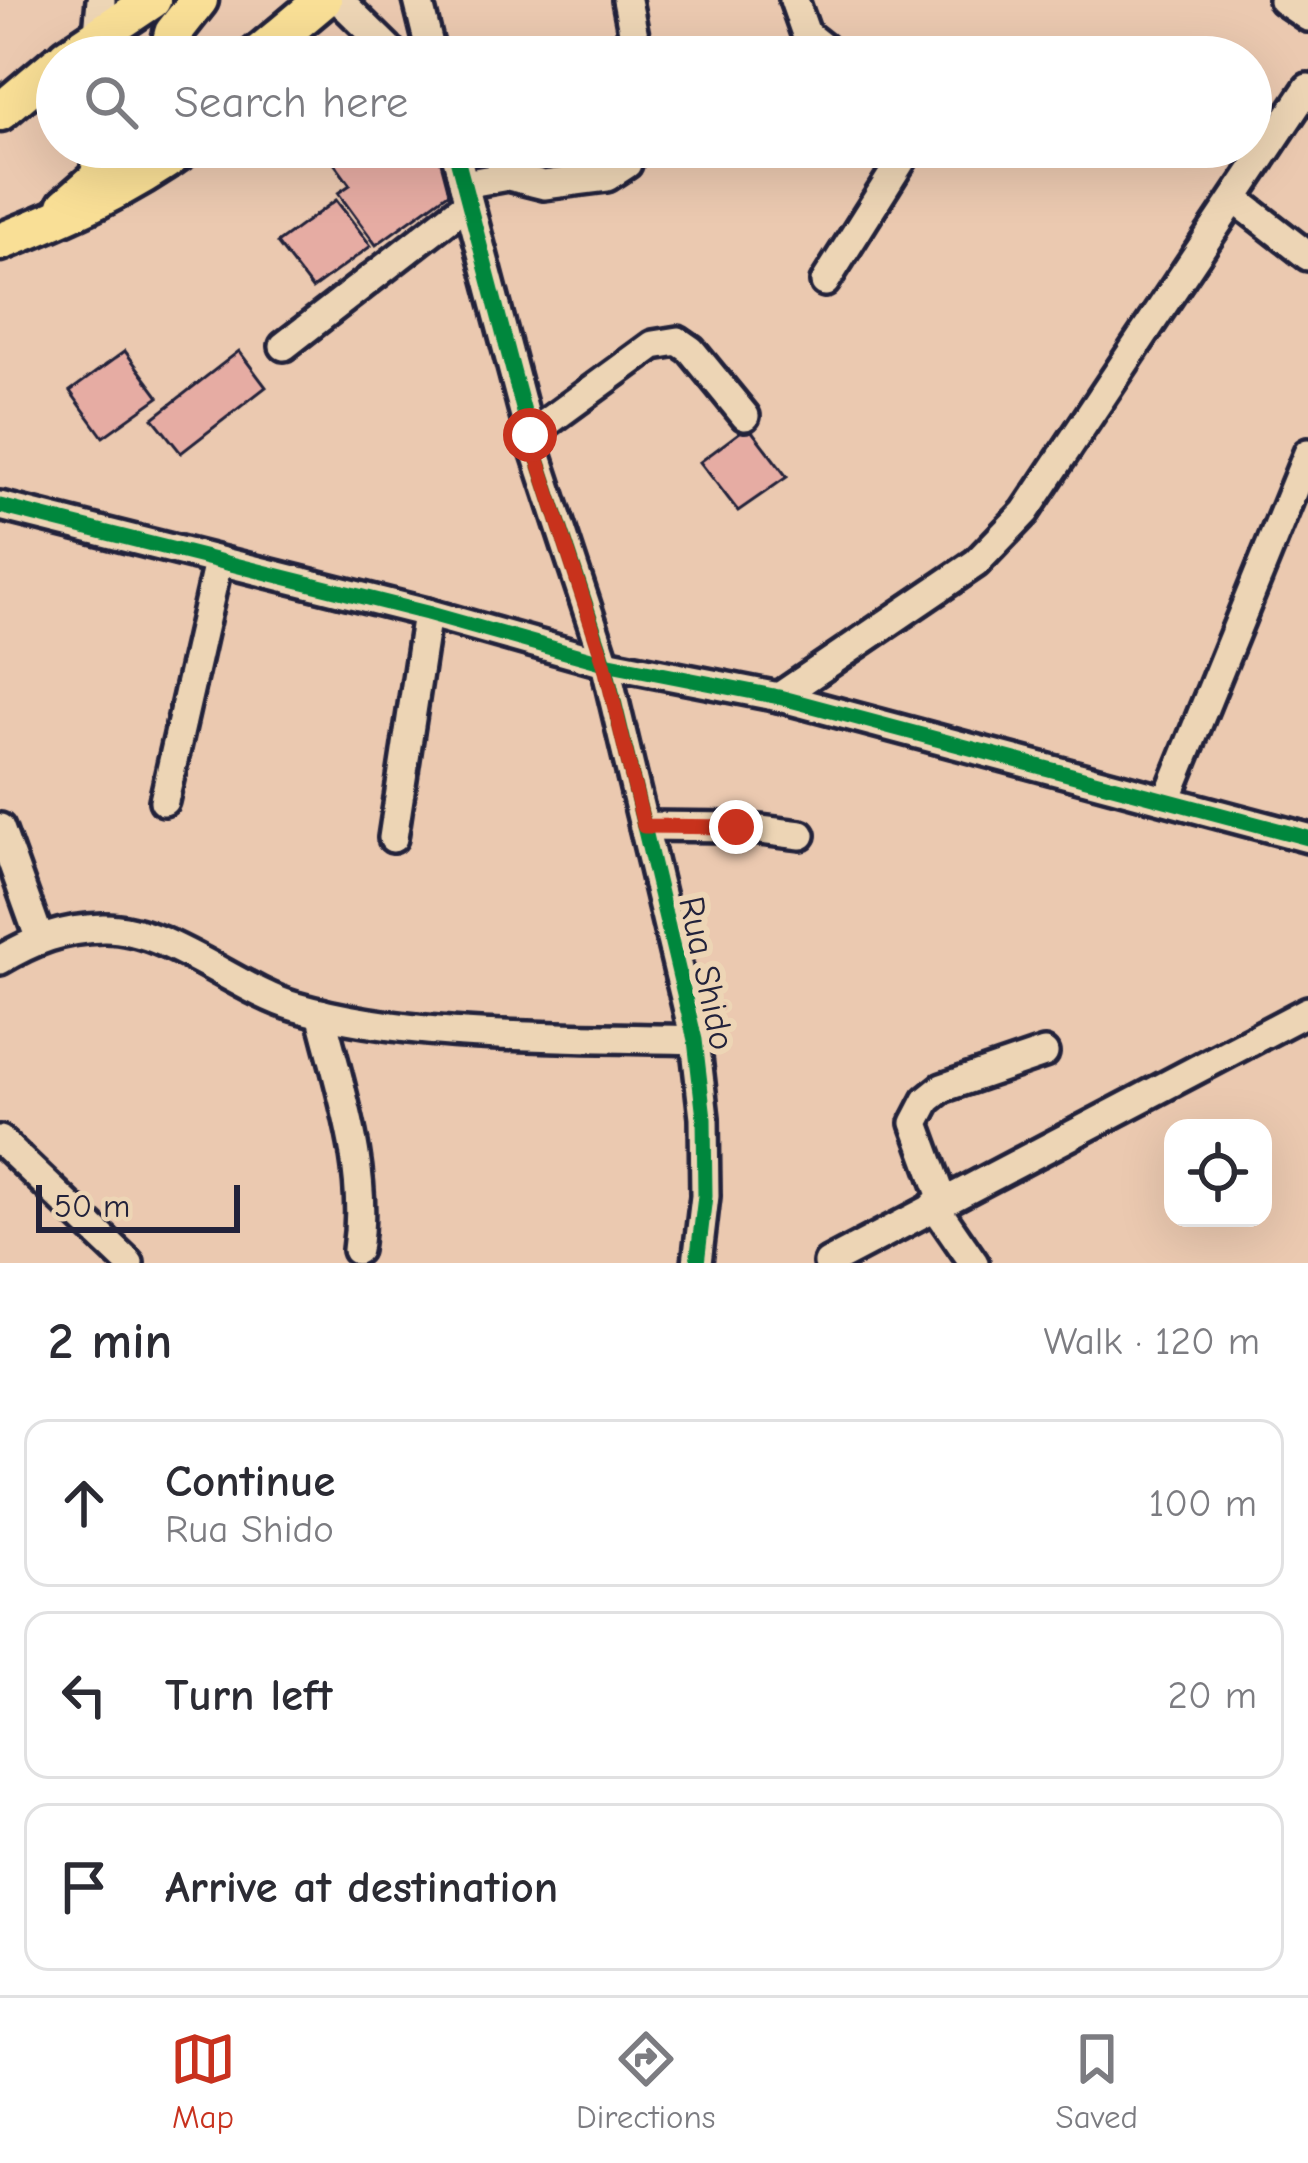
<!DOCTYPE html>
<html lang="en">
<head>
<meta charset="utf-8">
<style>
	body { margin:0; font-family:"Comic Neue",sans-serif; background:#f7f7f7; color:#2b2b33 }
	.controls { position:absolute; right:36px; bottom:36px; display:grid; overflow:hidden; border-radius:24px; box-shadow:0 12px 48px #0002 }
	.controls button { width:108px; height:108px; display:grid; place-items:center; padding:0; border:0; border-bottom:3px solid #e1e1e2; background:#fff; color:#2b2b33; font:60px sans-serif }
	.scale { position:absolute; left:36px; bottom:30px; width:204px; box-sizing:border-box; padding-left:12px; border:6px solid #22223b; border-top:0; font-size:33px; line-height:42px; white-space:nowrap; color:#22223b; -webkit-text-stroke:9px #edd5b5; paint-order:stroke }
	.stop { position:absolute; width:36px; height:36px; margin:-27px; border:9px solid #c8321e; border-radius:50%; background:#fff }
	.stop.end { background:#c8321e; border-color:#fff; box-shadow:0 3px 12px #0008 }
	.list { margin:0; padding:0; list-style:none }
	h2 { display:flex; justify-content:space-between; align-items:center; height:156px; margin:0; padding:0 48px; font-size:51px }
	h2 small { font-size:39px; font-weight:400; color:#7c7c81 }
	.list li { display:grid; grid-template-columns:78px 1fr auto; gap:36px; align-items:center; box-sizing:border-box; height:168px; margin:0 24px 24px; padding:0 24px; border:3px solid #e1e1e2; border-radius:24px }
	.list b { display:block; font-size:45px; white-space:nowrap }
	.list p { margin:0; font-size:39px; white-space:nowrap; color:#7c7c81 }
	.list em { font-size:39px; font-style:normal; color:#7c7c81 }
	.icon { flex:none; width:66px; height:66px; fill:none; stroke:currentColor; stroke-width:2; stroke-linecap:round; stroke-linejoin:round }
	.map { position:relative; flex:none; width:1308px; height:1263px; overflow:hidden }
	.search { position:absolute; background:#fff; box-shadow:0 12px 48px #0002; left:36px; right:36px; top:36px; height:132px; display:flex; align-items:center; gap:30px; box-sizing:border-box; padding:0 42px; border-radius:66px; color:#7c7c81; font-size:45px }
	.sheet { height:732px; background:#fff }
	nav { display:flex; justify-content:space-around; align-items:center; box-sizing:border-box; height:168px; border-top:3px solid #e1e1e2; background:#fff; font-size:33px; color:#7c7c81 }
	nav a { display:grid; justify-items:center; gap:6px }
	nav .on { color:#c8321e }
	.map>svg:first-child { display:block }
	.building { fill:#e6aca3; stroke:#22223b; stroke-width:3 }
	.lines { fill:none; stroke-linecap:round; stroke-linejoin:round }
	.minor-casing { stroke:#22223b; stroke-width:36 }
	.major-casing { stroke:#22223b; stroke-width:45 }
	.minor { stroke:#edd5b5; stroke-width:27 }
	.major { stroke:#f9df96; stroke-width:36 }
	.cycleway-casing { stroke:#edd5b5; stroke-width:22 }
	.cycleway { stroke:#00873e; stroke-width:15 }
	.route { stroke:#c8321e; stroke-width:15 }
	.labels { text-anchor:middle; stroke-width:12; stroke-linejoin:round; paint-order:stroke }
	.street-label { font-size:36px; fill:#22223b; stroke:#edd5b5 }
</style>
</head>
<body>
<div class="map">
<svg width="1308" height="1263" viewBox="0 0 1308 1263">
	<rect width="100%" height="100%" fill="#ebc9b0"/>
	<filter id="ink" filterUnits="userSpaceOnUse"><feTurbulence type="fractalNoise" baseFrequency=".00833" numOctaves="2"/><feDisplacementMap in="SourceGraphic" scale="24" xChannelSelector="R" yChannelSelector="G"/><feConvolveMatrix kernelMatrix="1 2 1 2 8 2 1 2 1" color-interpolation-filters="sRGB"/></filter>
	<g filter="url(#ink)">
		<g class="building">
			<path d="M443 147 454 189 376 245 338 193 350 185 323 148Z"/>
			<path d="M336 200 371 246 312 289 277 243Z"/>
			<path d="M125 351 159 397 103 437 70 391Z"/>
			<path d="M239 351 266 387 181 453 153 418Z"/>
			<path d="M748 426 787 477 738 511 700 462Z"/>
		</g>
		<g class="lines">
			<g class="minor-casing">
				<g id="minor">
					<path d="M339 0 388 48 389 57"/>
					<path d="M418 0 432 57"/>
					<path d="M627 0 638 57"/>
					<path d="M794 0 806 34 835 57"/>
					<path d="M1283 0 1308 17"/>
					<path d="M98 33 101 0"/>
					<path d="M454 147 530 435 605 663 695 1040 704 1118 705 1196 697 1263"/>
					<path d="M464 184 508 176 544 185 607 177 627 164"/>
					<path d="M1236 200 1308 256"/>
					<path d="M825 282 910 147"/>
					<path d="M284 346 468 203"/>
					<path d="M530 435 653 345 678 341 691 350 745 416"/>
					<path d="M0 506 427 613 605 663 779 697 1308 838"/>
					<path d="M779 697 976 563 1025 512 1308 88"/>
					<path d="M1168 797 1308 453"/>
					<path d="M164 801 218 562"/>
					<path d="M644 826 736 827 801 835"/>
					<path d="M0 828 39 937"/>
					<path d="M393 838 427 613"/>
					<path d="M0 960C34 940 62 929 103 928 167 927 237 990 296 1007 413 1041 572 1036 695 1040"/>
					<path d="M321 1013C340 1089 369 1172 357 1250"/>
					<path d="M0 1140 129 1263"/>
					<path d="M943 1200 915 1123 927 1100 942 1088 1044 1053"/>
					<path d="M934 1205 974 1263"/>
					<path d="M828 1263 1308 1011"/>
				</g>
			</g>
			<g class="major-casing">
				<g id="major">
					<path d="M67 57 152 0"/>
					<path d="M167 57 173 33 199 0"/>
					<path d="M255 57 323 0"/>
					<path d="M0 112 57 64"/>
					<path d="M66 206 98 178 105 147"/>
					<path d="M0 242C66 216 128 189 185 147"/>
				</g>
			</g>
			<use href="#minor" class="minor"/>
			<use href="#major" class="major"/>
			<g class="cycleway-casing">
				<g id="cycleway">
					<path d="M454 147 530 435 605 663 695 1040 704 1118 705 1196 697 1263"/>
					<path d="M0 506 427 613 605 663 779 697 1308 838"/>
				</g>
			</g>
			<use href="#cycleway" class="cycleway"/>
		</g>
	</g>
	<g class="lines" filter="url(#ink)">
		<path class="route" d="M530 435 604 663 644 826 736 827"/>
	</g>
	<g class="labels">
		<g class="street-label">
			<text transform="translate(708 973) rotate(78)" y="13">Rua Shido</text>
		</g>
	</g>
</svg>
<div class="controls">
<button><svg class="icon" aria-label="locate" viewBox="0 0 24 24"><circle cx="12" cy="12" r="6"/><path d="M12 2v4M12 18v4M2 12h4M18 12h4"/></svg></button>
</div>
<div class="scale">50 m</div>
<div class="stop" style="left:530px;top:435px"></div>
<div class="stop end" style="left:736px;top:827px"></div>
<div class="search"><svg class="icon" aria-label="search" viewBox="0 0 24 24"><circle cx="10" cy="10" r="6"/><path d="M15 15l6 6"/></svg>Search here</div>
</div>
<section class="sheet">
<h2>2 min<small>Walk · 120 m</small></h2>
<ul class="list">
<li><svg class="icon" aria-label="ahead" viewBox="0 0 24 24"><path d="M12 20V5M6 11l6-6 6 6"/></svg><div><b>Continue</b><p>Rua Shido</p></div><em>100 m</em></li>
<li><svg class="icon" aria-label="left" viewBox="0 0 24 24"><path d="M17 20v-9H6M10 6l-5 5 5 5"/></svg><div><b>Turn left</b></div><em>20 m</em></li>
<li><svg class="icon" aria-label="arrive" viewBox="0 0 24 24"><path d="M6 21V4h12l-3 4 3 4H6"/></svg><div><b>Arrive at destination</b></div></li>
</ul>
</section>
<nav>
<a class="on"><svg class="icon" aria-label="map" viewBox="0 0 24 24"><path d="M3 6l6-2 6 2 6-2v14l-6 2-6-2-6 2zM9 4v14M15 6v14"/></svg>Map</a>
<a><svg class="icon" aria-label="directions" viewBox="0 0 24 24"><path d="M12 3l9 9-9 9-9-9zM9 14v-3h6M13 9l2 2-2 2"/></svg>Directions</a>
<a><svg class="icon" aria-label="saved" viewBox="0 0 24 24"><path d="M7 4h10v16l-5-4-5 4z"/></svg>Saved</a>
</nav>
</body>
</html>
